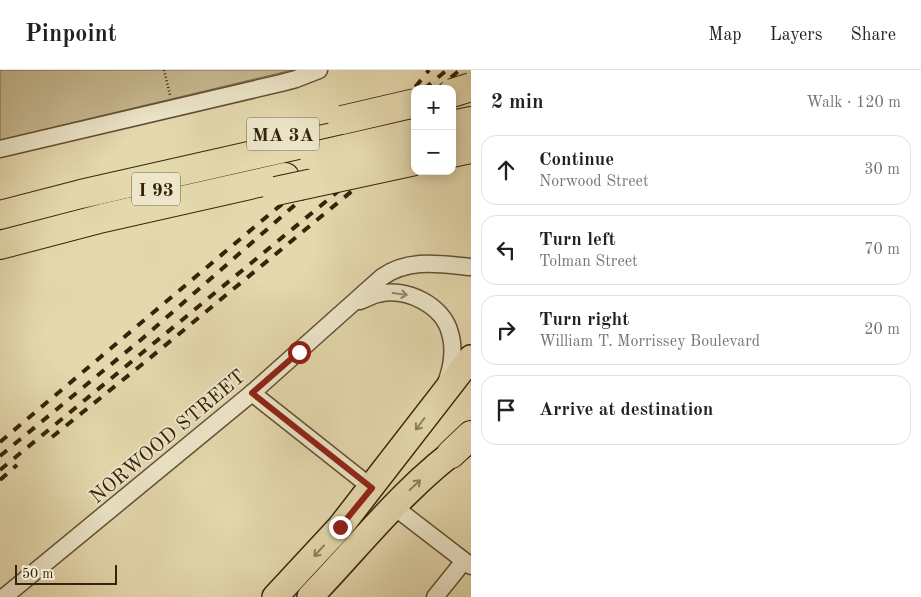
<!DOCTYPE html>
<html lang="en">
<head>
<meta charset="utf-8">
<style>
	body { margin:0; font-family:"Old Standard TT",serif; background:#f2f2f2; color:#202124 }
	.controls { position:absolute; right:15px; top:15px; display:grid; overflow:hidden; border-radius:10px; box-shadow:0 2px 12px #0003 }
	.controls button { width:45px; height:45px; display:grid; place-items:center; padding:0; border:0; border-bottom:1px solid #e0e0e0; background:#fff; color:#202124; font:25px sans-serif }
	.scale { position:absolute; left:15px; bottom:12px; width:102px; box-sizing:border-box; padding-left:5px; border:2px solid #382209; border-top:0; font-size:14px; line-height:18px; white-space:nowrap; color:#382209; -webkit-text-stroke:4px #ede6ca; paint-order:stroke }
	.stop { position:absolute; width:15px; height:15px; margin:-11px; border:4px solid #8f2418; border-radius:50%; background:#fff }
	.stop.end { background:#8f2418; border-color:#fff; box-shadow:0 1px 5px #0008 }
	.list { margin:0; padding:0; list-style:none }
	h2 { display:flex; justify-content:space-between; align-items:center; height:65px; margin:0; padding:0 20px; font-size:21px }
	h2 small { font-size:16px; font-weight:400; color:#757577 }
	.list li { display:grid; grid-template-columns:32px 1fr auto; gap:15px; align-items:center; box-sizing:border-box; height:70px; margin:0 10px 10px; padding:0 10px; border:1px solid #e0e0e0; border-radius:15px }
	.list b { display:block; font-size:19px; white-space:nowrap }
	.list p { margin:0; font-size:16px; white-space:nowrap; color:#757577 }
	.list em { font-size:16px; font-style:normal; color:#757577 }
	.icon { flex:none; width:28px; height:28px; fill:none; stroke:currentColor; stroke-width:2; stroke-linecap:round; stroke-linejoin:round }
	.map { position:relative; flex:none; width:471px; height:527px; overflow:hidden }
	header { display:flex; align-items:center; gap:30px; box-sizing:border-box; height:70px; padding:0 25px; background:#fff; border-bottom:1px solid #e0e0e0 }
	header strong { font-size:24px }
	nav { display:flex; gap:28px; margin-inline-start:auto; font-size:18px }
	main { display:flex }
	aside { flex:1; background:#fff }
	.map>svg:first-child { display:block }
	.green { fill:#c7b991; stroke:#806e4d }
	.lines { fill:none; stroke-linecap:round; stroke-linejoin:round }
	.minor-casing { stroke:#635032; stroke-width:19 }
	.primary-casing { stroke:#382209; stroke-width:28 }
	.motorway-casing { stroke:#382209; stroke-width:30 }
	.path { stroke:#382209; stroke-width:2.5; stroke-dasharray:1 2.5; stroke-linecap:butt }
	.minor { stroke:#ede6ca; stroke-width:16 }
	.primary { stroke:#e4d8ad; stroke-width:25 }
	.motorway { stroke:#e4d8ad; stroke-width:28 }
	.rail { stroke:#382209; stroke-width:4; stroke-dasharray:9 9; stroke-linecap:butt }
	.motorway-bridge-casing { stroke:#382209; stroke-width:30; stroke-linecap:butt }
	.motorway-bridge { stroke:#e4d8ad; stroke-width:28 }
	.oneway { stroke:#92846a }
	.oneway2 { stroke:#8e7d5b }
	.route { stroke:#8f2418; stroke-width:6 }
	.labels { text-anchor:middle; stroke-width:4; stroke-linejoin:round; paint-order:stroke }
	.shield { fill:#ede6ca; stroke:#6e5d43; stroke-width:1 }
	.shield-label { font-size:19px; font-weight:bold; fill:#382209 }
	.street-label { font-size:20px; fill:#382209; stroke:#ede6ca }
</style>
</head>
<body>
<header>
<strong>Pinpoint</strong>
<nav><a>Map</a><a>Layers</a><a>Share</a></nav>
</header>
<main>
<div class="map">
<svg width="471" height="527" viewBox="0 0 471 527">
	<rect width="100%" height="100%" fill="#e4d8ad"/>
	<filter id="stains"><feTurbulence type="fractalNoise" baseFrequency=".004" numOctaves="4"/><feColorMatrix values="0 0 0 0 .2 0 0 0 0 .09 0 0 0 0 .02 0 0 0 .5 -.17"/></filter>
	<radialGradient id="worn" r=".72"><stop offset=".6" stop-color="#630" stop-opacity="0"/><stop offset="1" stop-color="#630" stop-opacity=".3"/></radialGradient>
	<path class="green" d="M0 0H292L0 70Z"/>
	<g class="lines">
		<g class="minor-casing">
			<g id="minor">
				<path d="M0 79 281 13 296 9 319 0"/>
				<path d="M360 231C366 229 372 225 378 224 406 217 443 235 450 263 455 280 452 297 446 313"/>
				<path d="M252 323 372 418"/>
				<path d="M393 436 471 496"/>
				<path d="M4 527 252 323 382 207C409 188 440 194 471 197"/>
				<path d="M435 527 464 491"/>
			</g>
		</g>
		<g class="primary-casing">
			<g id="primary">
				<path d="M275 527 340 457 471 288"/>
				<path d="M310 527C361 474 406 415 467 372"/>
			</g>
		</g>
		<g class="motorway-casing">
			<g id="motorway">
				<path d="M452 55 471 51"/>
				<path d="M452 83 471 79"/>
				<path d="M0 145 81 124 342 65"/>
				<path d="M0 175 103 148 285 107"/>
				<path d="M451 384 471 365"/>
			</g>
		</g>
		<path class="path" d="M164 0 170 25"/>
		<use href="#minor" class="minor"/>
		<use href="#primary" class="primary"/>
		<use href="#motorway" class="motorway"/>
		<g class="rail">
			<path d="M424 19 447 0"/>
			<path d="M437 19 460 0"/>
			<path d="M452 27 471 11"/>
			<path d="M404 31 429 0"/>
			<path d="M452 38 471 22"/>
			<path d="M52 367 145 292 415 69"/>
			<path d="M0 372 271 143 415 27"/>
			<path d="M0 386 143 268 296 134 415 37"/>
			<path d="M0 400 415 58"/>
			<path d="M0 410 17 395"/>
		</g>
		<g class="motorway-bridge-casing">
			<g id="motorway-bridge">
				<path d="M452 23 471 17"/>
				<path d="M342 50 415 33"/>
				<path d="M314 86 415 63"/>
				<path d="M276 121 415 91"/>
			</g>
		</g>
		<use href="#motorway-bridge" class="motorway-bridge"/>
	</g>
	<defs><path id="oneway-shaft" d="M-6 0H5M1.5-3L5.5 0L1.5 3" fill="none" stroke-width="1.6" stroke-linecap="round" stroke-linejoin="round" transform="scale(1.25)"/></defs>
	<use class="oneway" href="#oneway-shaft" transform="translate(400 224) rotate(8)"/>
	<g class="oneway2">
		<use href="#oneway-shaft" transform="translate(420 354) rotate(127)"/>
		<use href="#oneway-shaft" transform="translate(415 415) rotate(-43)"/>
		<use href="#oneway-shaft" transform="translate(319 481) rotate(132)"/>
	</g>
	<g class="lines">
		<path class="route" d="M299 282 252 323 372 418 340 457"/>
	</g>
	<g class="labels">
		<g class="shield">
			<rect x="247" y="47.5" width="72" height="33" rx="4"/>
			<rect x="132" y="102.5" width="48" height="33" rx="4"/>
		</g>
		<g class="shield-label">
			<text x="283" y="71">MA 3A</text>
			<text x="156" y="126">I 93</text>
		</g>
		<g class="street-label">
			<text transform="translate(167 366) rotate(-40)" y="7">NORWOOD STREET</text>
		</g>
	</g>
	<rect width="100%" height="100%" filter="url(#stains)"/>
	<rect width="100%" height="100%" fill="url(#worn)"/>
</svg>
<div class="controls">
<button>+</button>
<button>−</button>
</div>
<div class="scale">50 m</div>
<div class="stop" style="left:299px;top:282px"></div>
<div class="stop end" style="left:340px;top:457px"></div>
</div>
<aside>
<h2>2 min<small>Walk · 120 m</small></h2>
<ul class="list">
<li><svg class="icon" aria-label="ahead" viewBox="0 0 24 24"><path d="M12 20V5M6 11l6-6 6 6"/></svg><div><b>Continue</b><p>Norwood Street</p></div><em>30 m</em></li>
<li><svg class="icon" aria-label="left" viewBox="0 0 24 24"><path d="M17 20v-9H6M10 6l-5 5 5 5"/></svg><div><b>Turn left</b><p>Tolman Street</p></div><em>70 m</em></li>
<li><svg class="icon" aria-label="right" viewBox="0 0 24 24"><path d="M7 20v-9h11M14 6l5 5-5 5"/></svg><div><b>Turn right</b><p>William T. Morrissey Boulevard</p></div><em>20 m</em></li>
<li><svg class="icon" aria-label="arrive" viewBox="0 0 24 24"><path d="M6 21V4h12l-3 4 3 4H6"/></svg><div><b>Arrive at destination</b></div></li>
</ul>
</aside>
</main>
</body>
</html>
